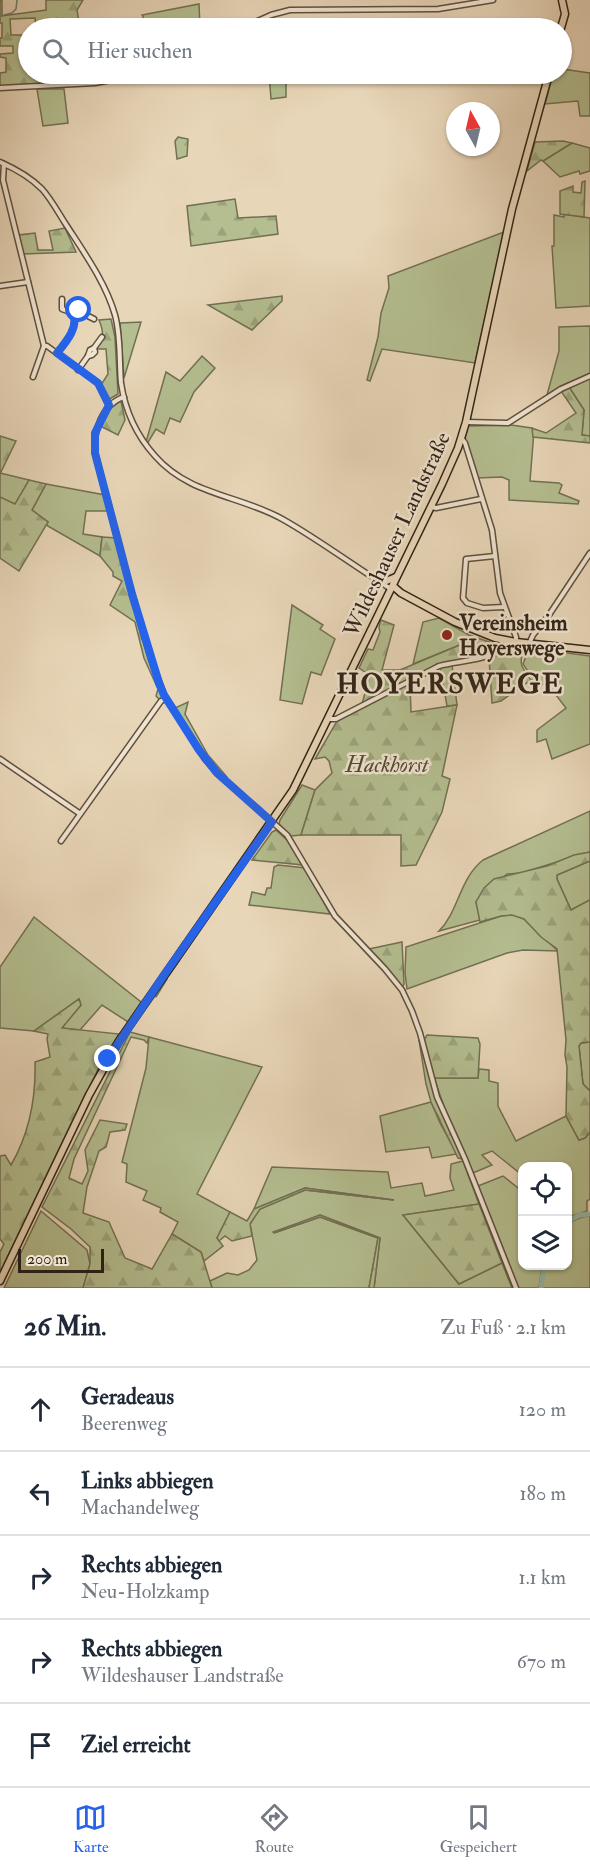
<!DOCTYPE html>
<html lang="de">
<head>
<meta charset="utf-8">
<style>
	body { margin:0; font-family:"IM FELL Double Pica",serif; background:#f6f6f7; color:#1f2937 }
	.controls { position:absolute; right:18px; bottom:18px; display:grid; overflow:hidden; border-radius:12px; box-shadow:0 2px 4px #0004 }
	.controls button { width:54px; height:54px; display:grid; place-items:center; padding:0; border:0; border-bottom:2px solid #e0e1e3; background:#fff; color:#1f2937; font:30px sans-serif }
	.compass { position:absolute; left:446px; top:102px; width:54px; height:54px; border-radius:50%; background:#fff; box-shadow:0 2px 4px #0004; rotate:352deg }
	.scale { position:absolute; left:18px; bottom:15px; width:86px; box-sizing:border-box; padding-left:6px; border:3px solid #302316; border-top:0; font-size:16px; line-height:21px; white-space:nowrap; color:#302316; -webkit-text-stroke:4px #f0e4d1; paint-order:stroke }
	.stop { position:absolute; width:18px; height:18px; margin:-14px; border:4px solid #2563eb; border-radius:50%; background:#fff }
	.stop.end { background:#2563eb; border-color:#fff; box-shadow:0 2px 6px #0008 }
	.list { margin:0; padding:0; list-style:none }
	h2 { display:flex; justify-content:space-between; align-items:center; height:78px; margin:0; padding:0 24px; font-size:26px }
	h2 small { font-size:20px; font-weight:400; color:#747a83 }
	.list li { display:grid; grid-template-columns:39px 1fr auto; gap:18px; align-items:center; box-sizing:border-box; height:84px; padding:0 24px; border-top:2px solid #e0e1e3 }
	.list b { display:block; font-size:22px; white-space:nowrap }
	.list p { margin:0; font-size:20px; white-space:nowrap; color:#747a83 }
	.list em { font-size:20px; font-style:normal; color:#747a83 }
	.icon { flex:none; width:33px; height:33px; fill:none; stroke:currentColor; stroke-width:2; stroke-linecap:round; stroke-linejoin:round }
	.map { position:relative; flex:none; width:590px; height:1288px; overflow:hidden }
	.search { position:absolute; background:#fff; box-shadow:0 2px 4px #0004; left:18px; right:18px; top:18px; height:66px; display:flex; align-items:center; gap:15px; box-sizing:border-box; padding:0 21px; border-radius:33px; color:#747a83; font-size:22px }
	.sheet { height:498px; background:#fff }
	nav { display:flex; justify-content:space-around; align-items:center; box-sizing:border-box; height:84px; border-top:2px solid #e0e1e3; background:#fff; font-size:16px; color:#747a83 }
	nav a { display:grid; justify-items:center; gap:3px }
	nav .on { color:#2563eb }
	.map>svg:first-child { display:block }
	.green { fill:#b4be90; stroke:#727053; stroke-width:1.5 }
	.forest { fill:url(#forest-firs); stroke:#727053; stroke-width:1.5 }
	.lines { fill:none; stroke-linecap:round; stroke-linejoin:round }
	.stream { stroke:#6e7d6f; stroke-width:1.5 }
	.river { stroke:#98b9ab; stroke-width:5 }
	.minor-casing { stroke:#5e503e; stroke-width:7 }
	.major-casing { stroke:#302316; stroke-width:9 }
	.minor { stroke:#f0e4d1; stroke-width:4 }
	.major { stroke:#e8d6b8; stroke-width:6 }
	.route { stroke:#2563eb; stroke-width:8 }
	.poi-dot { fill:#8f2418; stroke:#f0e4d1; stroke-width:2 }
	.labels { text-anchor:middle; stroke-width:5; stroke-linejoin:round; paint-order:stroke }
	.street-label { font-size:22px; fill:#302316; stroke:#f0e4d1 }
	.poi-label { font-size:22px; font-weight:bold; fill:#302316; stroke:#f0e4d1; text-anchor:start }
	.park-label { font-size:22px; font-style:italic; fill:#514a34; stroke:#f0e4d1 }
	.district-label { font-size:28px; font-weight:bold; letter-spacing:1.5px; fill:#302316; stroke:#f0e4d1 }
</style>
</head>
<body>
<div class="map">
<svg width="590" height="1288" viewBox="0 0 590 1288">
	<defs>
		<pattern id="forest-firs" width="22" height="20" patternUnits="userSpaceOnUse" patternTransform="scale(1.5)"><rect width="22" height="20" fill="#b4be90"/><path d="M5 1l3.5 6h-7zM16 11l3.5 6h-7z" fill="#9ba37b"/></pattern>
	</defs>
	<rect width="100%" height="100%" fill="#e8d6b8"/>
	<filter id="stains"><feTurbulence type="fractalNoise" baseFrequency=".00333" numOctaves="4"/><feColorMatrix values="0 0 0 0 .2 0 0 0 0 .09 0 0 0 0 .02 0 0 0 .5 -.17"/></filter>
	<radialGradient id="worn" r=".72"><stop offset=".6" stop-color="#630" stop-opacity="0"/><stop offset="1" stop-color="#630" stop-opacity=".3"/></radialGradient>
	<g class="green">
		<path d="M199 4 200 28H149L142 15Z"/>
		<path d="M562 69 590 73V116H580L578 101 545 104 553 74H562Z"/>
		<path d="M269 74H286V97L271 99Z"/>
		<path d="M37 89H64L68 123 43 126Z"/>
		<path d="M572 143 590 148V171L580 174 579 171 560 177 543 161Z"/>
		<path d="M564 214 590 218V306L556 308 552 246H554V215L564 217Z"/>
		<path d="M504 232 475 363 382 349 370 381 367 380 378 337 381 313 389 288 388 276Z"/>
		<path d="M141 322 124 378 120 323Z"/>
		<path d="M590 326V374L561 386 547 395 559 351V327Z"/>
		<path d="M202 356 215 368 194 392 180 422 170 418 164 434 156 429 147 444 146 442 166 372 180 381Z"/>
		<path d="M590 377V436L582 435 584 410 569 387Z"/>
		<path d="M511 425 532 428 534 431 530 481 559 483 562 485 559 493 579 501 578 504 509 500V480L502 477 477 478 465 439 468 426Z"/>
		<path d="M0 473 29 480 15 505 0 497Z"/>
		<path d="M46 484 105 495 109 511H86L83 534 102 537 100 556 46 525 48 522 32 510Z"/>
		<path d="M292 605 323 625 320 629 335 639 321 675 311 672 302 704 280 700Z"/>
		<path d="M439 618 469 635 504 647 488 656 473 657 467 642 413 664 423 622Z"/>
		<path d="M529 648 590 656V744L552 759 546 739 537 742V730L566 708 546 682 541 685 533 679 523 664Z"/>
		<path d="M452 665 457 705 447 706 440 667Z"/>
		<path d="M302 785 315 790 301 835 291 836 279 824 280 820Z"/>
		<path d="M590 811V852L521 873 507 874 476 902 480 920 439 931C459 911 459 879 483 860Z"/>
		<path d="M590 861V900L571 910 557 879V875Z"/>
		<path d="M278 865 306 868 330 914 249 905 252 892 265 895 267 888H271L274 867Z"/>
		<path d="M512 914 524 919 558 951 523 950 507 953 407 989 405 973 406 947 501 916Z"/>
		<path d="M34 917 141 1002 128 1022 102 1005 80 1030 61 1028 81 1005 79 999 34 1031 0 1028V967Z"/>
		<path d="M149 1037 262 1067 197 1194 230 1212 217 1238 223 1246 204 1261 201 1252 172 1234 178 1222 160 1212 161 1208 143 1200 147 1191 126 1182 127 1164 122 1162 146 1068Z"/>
		<path d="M590 1042V1091L583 1084 579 1046 581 1043Z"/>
		<path d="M479 1069 489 1070V1081L498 1083V1106L516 1141 566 1116 579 1140 585 1138 590 1132V1199L587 1201V1211L572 1216 568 1212V1166H522V1175L492 1151 482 1155 492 1165 473 1173 447 1115 434 1078H478Z"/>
		<path d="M431 1102 440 1123 457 1154 432 1158 429 1147 386 1152 380 1116Z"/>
		<path d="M463 1161 479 1204 403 1215 459 1284 502 1263 512 1288H374L380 1238 320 1215 274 1233 320 1217 378 1238 369 1288H212L210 1281 227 1273 238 1275 249 1270 257 1260 250 1224 260 1209 305 1190 394 1200 305 1188 254 1209 272 1167 388 1172 391 1188 422 1183 425 1196 454 1190 450 1178 451 1164Z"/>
		<path d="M503 1176 522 1191V1266H542L539 1288H518L478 1186Z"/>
		<path d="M41 1211 87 1250 90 1264 83 1288H4Z"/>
		<path d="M590 1216V1288H542L545 1266H568V1223L582 1217Z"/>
	</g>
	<g class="forest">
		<path d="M0 0H2V16L46 10V0H83L77 10 80 28H36L35 18 10 19 11 35H28V40H26L27 55 28 56 27 57V73L61 74 62 81 54 84 0 86V73L6 72V58L0 57V54L13 53V46H0V38H2V23H0Z"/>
		<path d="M178 137 188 139 187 156 177 159 175 141Z"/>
		<path d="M563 141 572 143 543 161 541 160 527 171 535 142Z"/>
		<path d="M585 181 584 217 560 214V191L573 186V192L581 193 582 182Z"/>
		<path d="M235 199 238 218 276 216 278 234 191 246 187 206Z"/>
		<path d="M65 228 76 252 23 254 18 235 35 233 38 250H53L49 231Z"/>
		<path d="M282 296V301L252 330 208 305Z"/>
		<path d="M111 319 115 337 118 394 108 400 101 385 108 374 106 349H97V347C104 337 104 332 99 320Z"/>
		<path d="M569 387 584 410 582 435 590 436V443L533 437 532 428 546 433 576 413 561 391Z"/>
		<path d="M121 401 125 420 118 435 100 426 111 406Z"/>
		<path d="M0 436 16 441 0 474Z"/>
		<path d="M29 480 46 484 32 510 48 522 19 571 0 558V497L15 504Z"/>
		<path d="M102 537 117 538 164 697 160 700 156 696 158 689 144 658 135 622 110 605 122 581 113 576V572L100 556Z"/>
		<path d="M381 620 394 625 382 670H400L467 642 473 657 438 664 362 704 369 679 368 674 359 668 368 649 373 650 380 632 379 627Z"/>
		<path d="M507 649H524C518 664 522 668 531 680L501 701 492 703 489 658Z"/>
		<path d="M410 683 411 712 457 705 442 776 450 779 442 812 416 865 401 866V835H301L315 790 332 773 329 761 325 757 315 759 337 721Z"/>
		<path d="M188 702 185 714 208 755 227 777 225 778 205 755 175 708Z"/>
		<path d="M276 830 289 842 304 865 252 860 272 832Z"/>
		<path d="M590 852V861L557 875V879L571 910 590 900V1042L581 1043 579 1046 583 1084 590 1091V1132L585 1138 579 1140 566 1116 567 1067 565 1055 566 1040 557 949 541 937 524 919 512 915 501 916 480 922 476 902 484 888 494 879 547 866 574 855Z"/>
		<path d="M402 942 404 984 402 988 369 949Z"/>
		<path d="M79 999 81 1005 62 1028 119 1034 102 1061 0 1273V1252L4 1244 0 1239V1156L5 1155 11 1165C29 1134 36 1098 35 1062L50 1057 47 1039 48 1034 34 1031Z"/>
		<path d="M130 1032 149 1037 147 1043 144 1040 131 1037 74 1159 69 1178 82 1184 88 1171 85 1150 100 1120 127 1124 125 1130 110 1132 106 1147 99 1151 87 1187 83 1213 109 1222 125 1258 152 1269 172 1234 201 1252 212 1288H83L90 1264V1247L71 1229 42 1207Z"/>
		<path d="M427 1035 478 1038 480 1044 478 1078H434L424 1040Z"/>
		<path d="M419 1040 436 1099 462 1159 458 1158 431 1102 426 1084Z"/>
		<path d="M305 1188 394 1200 305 1190 260 1209 250 1224 252 1236 232 1241 225 1236 219 1241 217 1238 230 1212 247 1221 254 1209Z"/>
		<path d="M479 1204 502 1263 459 1284 403 1215Z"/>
		<path d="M320 1215 380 1238 374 1288H369L378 1238 320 1217 274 1233 273 1232Z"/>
	</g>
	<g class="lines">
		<g class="stream">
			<path d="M0 16 12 13 16 9 17 0"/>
			<path d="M186 938 200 920"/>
			<path d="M176 953 183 942"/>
			<path d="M169 975 179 961"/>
			<path d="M156 997 167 979"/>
		</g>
		<g class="river">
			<path d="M568 1221 580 1215 590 1214"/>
			<path d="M541 1288 544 1266"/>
		</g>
		<g class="minor-casing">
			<g id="minor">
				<path d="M242 28 271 15 290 10 438 9 493 0"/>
				<path d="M0 88 95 83 142 74"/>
				<path d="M0 162C16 169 30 177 42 189 51 199 58 212 65 223 83 251 106 283 115 315 121 337 119 360 121 383 125 410 137 436 155 456 190 496 241 495 284 520 321 541 355 567 391 589"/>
				<path d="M4 164 3 180 44 346 33 377"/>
				<path d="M0 286 28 282"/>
				<path d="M62 299V309L73 313"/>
				<path d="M80 312 94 319"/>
				<path d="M44 346H47L98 383 109 406"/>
				<path d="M57 353C66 342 79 327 73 313L79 310 81 316 76 318"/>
				<path d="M88 356 92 355 95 352 94 348 102 337"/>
				<path d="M78 370 88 356 90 350 94 348"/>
				<path d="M124 397C102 404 93 432 95 453L132 594 151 659 164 695 205 759 217 773 287 835 335 916 385 969 402 990 412 1011 420 1033 437 1097 465 1159 516 1288"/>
				<path d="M466 422 508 423 561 389 590 376"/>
				<path d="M462 439 465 443 492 530 500 593 516 637V642"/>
				<path d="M432 507 436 508 481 499"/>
				<path d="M495 556 466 559 463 598 467 603 483 608 504 607"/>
				<path d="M529 644 533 635 549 615 590 553"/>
				<path d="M329 719H336L439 666C459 660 499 661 509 641"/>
				<path d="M0 759 79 813"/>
				<path d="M61 841 161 701 166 699"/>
			</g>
		</g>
		<g class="major-casing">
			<g id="major">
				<path d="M561 28 565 14 562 0"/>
				<path d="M384 582 396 577"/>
				<path d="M393 586 401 593 455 622 495 638 516 642 590 650"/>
				<path d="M0 1281 89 1095 119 1041 293 790 442 484 458 448 466 422 512 209 549 74"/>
			</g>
		</g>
		<use href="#minor" class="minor"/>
		<use href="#major" class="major"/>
	</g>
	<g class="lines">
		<path class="route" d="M79 310 73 313C79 327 66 342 57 353L98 383 109 405 95 433V453L132 594 159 683 164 695 199 750 217 773 272 822 164 975 108 1059"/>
	</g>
	<circle class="poi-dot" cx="447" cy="635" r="6"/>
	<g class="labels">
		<g class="street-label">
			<text transform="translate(396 534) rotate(-65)" y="8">Wildeshauser Landstraße</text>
		</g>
		<g class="poi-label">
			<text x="459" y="630">Vereinsheim<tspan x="459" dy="25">Hoyerswege</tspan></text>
		</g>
		<g class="park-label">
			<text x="387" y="772">Hackhorst</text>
		</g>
		<g class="district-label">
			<text x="450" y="693">HOYERSWEGE</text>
		</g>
	</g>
	<rect width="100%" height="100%" filter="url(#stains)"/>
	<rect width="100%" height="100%" fill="url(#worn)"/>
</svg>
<div class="controls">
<button><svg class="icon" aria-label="locate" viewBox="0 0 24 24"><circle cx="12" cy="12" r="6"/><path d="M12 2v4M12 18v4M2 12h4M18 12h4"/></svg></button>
<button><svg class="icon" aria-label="layers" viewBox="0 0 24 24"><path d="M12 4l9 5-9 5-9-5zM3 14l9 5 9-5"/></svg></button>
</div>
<svg class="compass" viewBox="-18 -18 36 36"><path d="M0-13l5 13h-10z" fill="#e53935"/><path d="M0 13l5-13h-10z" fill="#747a83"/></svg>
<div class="scale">200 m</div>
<div class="stop" style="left:79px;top:310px"></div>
<div class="stop end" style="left:108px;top:1059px"></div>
<div class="search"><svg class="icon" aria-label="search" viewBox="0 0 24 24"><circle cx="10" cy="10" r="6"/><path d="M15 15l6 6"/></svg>Hier suchen</div>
</div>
<section class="sheet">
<h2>26 Min.<small>Zu Fuß · 2.1 km</small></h2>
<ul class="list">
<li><svg class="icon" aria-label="ahead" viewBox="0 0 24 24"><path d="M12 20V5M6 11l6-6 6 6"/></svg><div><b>Geradeaus</b><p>Beerenweg</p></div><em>120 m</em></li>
<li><svg class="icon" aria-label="left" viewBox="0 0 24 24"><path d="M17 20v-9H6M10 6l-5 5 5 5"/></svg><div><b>Links abbiegen</b><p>Machandelweg</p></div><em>180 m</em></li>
<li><svg class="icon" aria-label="right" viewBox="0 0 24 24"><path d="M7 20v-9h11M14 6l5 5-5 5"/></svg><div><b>Rechts abbiegen</b><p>Neu-Holzkamp</p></div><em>1.1 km</em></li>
<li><svg class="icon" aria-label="right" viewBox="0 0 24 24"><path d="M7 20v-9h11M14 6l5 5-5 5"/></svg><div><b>Rechts abbiegen</b><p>Wildeshauser Landstraße</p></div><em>670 m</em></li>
<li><svg class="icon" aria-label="arrive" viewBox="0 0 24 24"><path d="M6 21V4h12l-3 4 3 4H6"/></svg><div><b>Ziel erreicht</b></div></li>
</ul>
</section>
<nav>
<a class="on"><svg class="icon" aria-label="map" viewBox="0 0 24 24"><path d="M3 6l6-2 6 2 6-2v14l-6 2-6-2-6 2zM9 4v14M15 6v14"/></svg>Karte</a>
<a><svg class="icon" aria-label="directions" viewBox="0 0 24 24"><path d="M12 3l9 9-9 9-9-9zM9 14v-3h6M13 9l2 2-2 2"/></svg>Route</a>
<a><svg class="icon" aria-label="saved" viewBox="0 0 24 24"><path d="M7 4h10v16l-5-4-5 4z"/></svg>Gespeichert</a>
</nav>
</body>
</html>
